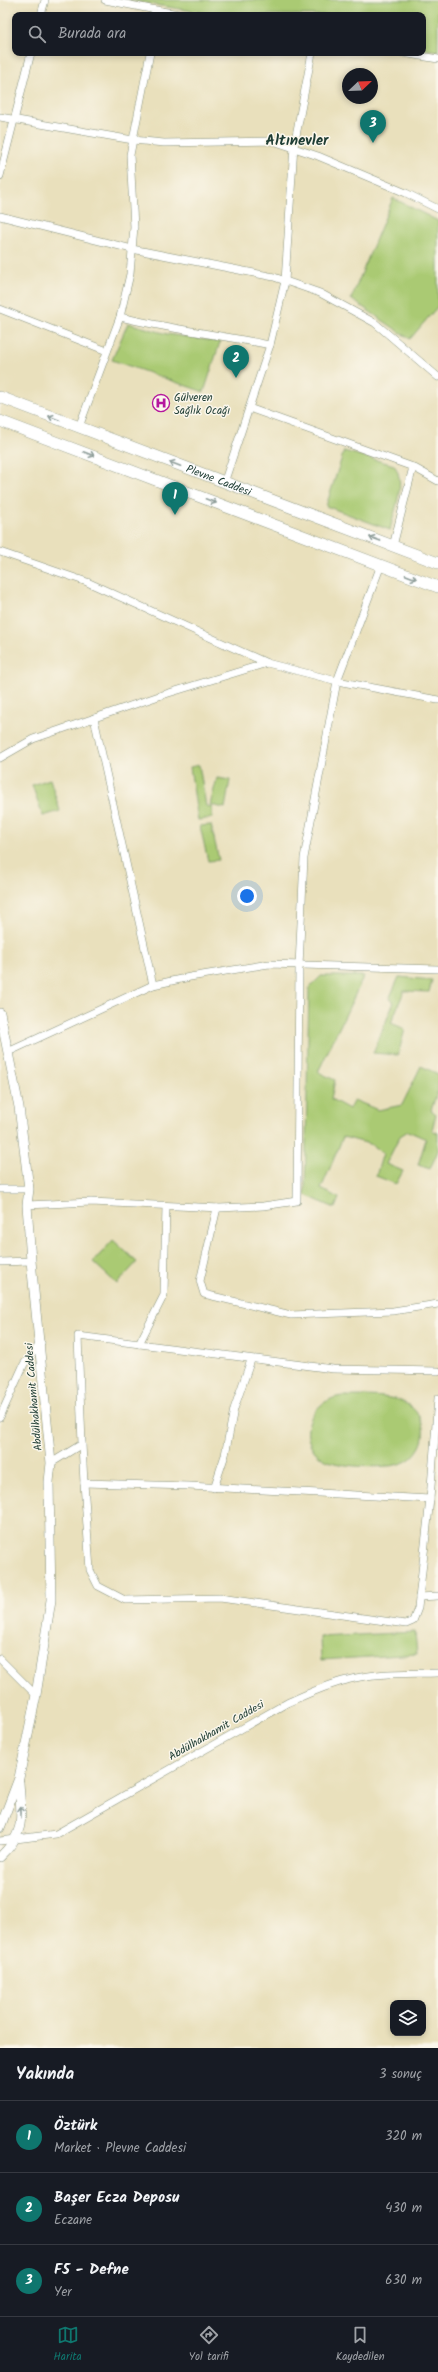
<!DOCTYPE html>
<html lang="tr">
<head>
<meta charset="utf-8">
<style>
	body { margin:0; font-family:Kalam,sans-serif; background:#242831; color:#f1f3f6 }
	.controls { position:absolute; right:12px; bottom:12px; display:grid; overflow:hidden; border-radius:8px; box-shadow:0 2px 6px #0003 }
	.controls button { width:36px; height:36px; display:grid; place-items:center; padding:0; border:0; border-bottom:1px solid #363941; background:#171b24; color:#f1f3f6; font:20px sans-serif }
	.compass { position:absolute; left:342px; top:68px; width:36px; height:36px; border-radius:50%; background:#171b24; box-shadow:0 2px 6px #0003; rotate:67deg }
	.you { position:absolute; left:247px; top:896px; width:14px; height:14px; margin:-10px; border:3px solid #fff; border-radius:50%; background:#1a73e8; box-shadow:0 0 0 6px #1a73e833 }
	.badge { display:grid; place-items:center; width:26px; height:26px; border-radius:50%; background:#0f766e; color:#fff; font-size:13px; font-weight:700 }
	.pin { position:absolute; translate:-50% -33px; filter:drop-shadow(0 1px 2px #0008) }
	.pin::after { content:''; position:absolute; top:21px; width:14px; height:12px; background:inherit; clip-path:polygon(0 0,100% 0,50% 100%) }
	.list { margin:0; padding:0; list-style:none }
	h2 { display:flex; justify-content:space-between; align-items:center; height:52px; margin:0; padding:0 16px; font-size:17px }
	h2 small { font-size:13px; font-weight:400; color:#9ea1a6 }
	.list li { display:grid; grid-template-columns:26px 1fr auto; gap:12px; align-items:center; box-sizing:border-box; height:72px; padding:0 16px; border-top:1px solid #363941 }
	.list b { display:block; font-size:15px; white-space:nowrap }
	.list p { margin:0; font-size:13px; white-space:nowrap; color:#9ea1a6 }
	.list em { font-size:13px; font-style:normal; color:#9ea1a6 }
	.icon { flex:none; width:22px; height:22px; fill:none; stroke:currentColor; stroke-width:2; stroke-linecap:round; stroke-linejoin:round }
	.map { position:relative; flex:none; width:438px; height:2048px; overflow:hidden }
	.search { position:absolute; background:#171b24; box-shadow:0 2px 6px #0003; left:12px; right:12px; top:12px; height:44px; display:flex; align-items:center; gap:10px; box-sizing:border-box; padding:0 14px; border-radius:8px; color:#9ea1a6; font-size:15px }
	.sheet { height:268px; background:#171b24 }
	nav { display:flex; justify-content:space-around; align-items:center; box-sizing:border-box; height:56px; border-top:1px solid #363941; background:#171b24; font-size:11px; color:#9ea1a6 }
	nav a { display:grid; justify-items:center; gap:2px }
	nav .on { color:#0f766e }
	.map>svg:first-child { display:block }
	.green { fill:#aaca73; stroke:#648454 }
	.lines { fill:none; stroke-linecap:round; stroke-linejoin:round }
	.street-casing { stroke:#848e78; stroke-width:8 }
	.secondary-casing { stroke:#848e78; stroke-width:10 }
	.primary-casing { stroke:#848e78; stroke-width:12 }
	.street { stroke:#fff; stroke-width:7 }
	.secondary { stroke:#fff; stroke-width:9 }
	.primary { stroke:#fff; stroke-width:11 }
	.oneway { stroke:#8f9e9a }
	.labels { text-anchor:middle; stroke-width:3; stroke-linejoin:round; paint-order:stroke }
	.poi-label { font-size:11px; fill:#1f3d34; stroke:#fbf7ec; text-anchor:start }
	.street-label { font-size:11px; fill:#1f3d34; stroke:#fbf7ec }
	.district-label { font-size:15px; font-weight:bold; fill:#1f3d34; stroke:#fbf7ec }
</style>
</head>
<body>
<div class="map">
<svg width="438" height="2048" viewBox="0 0 438 2048">
	<rect width="100%" height="100%" fill="#fbf7ec"/>
	<filter id="ink" filterUnits="userSpaceOnUse"><feTurbulence type="fractalNoise" baseFrequency=".025" numOctaves="2"/><feDisplacementMap in="SourceGraphic" scale="8" xChannelSelector="R" yChannelSelector="G"/><feConvolveMatrix kernelMatrix="1 2 1 2 8 2 1 2 1" color-interpolation-filters="sRGB"/></filter>
	<filter id="wash" filterUnits="userSpaceOnUse"><feTurbulence type="fractalNoise" baseFrequency=".012" numOctaves="4" result="noise"/><feDisplacementMap in="SourceGraphic" scale="16" xChannelSelector="R" yChannelSelector="G"/><feGaussianBlur stdDeviation="0.9" result="paint"/><feColorMatrix in="noise" values="0 0 0 0 0 0 0 0 0 0 0 0 0 0 0 0 0 1.4 0 .05"/><feComposite in="paint" operator="in"/></filter>
	<g filter="url(#wash)">
		<rect width="100%" height="100%" fill="#e9e0bc"/>
		<g class="green">
			<path d="M125 0H438V51L423 49V15H216Z"/>
			<path d="M393 198 438 221V306L410 339 351 299Z"/>
			<path d="M128 323 167 334 220 342 204 392 112 360Z"/>
			<path d="M344 451 394 465C407 483 394 510 390 530L326 506Z"/>
			<path d="M199 765 206 806 212 807V818L198 820 190 767Z"/>
			<path d="M217 778 230 780 225 808 210 805Z"/>
			<path d="M50 779 60 811 43 816 32 785Z"/>
			<path d="M211 825 219 860 208 861 200 826Z"/>
			<path d="M321 976H364L318 1072 335 1080 331 1099 349 1109 354 1100 378 1110 402 1105 421 1066 438 1074V1090L431 1110 436 1114 432 1130 438 1133V1151L430 1169 418 1165 426 1139 408 1131 400 1136 386 1164 403 1171 396 1184 376 1176 383 1153 370 1144 343 1137 321 1189 339 1198 335 1208 305 1195 309 988Z"/>
			<path d="M399 977 432 980 429 992 404 991 391 1023 405 1029 398 1055 373 1053 394 1002 389 999Z"/>
			<path d="M113 1240 137 1262 117 1284 93 1262Z"/>
			<path d="M343 1396C369 1397 410 1391 421 1421 425 1430 424 1442 418 1450 414 1457 407 1462 399 1464 385 1469 336 1467 324 1459 293 1440 310 1399 343 1396Z"/>
			<path d="M415 1632 417 1654 321 1660 320 1637Z"/>
		</g>
	</g>
	<g filter="url(#ink)">
		<g class="lines">
			<g class="street-casing">
				<g id="street">
					<path d="M105 0 161 11 160 15"/>
					<path d="M161 11 185 15"/>
					<path d="M41 15 45 0"/>
					<path d="M403 53 438 59"/>
					<path d="M0 117 133 140 164 143 273 141 318 156 406 193 438 209"/>
					<path d="M0 176 31 53"/>
					<path d="M0 216 132 249 274 277 320 293 375 323 438 377"/>
					<path d="M0 309 107 351"/>
					<path d="M120 317C170 329 220 335 270 345"/>
					<path d="M249 408 413 467 438 481"/>
					<path d="M79 427 120 317 130 274 134 227 130 155 150 53"/>
					<path d="M224 483 270 345 285 281 294 146 312 53"/>
					<path d="M393 546 413 467"/>
					<path d="M0 552 87 582 267 663 337 681 438 700"/>
					<path d="M94 718 153 985"/>
					<path d="M0 758 33 739 159 696 267 663"/>
					<path d="M8 1052 153 985 190 977 269 964 438 969"/>
					<path d="M0 1189H29"/>
					<path d="M27 1205 91 1202 220 1208 263 1206 297 1201 299 966 304 858 337 681 381 565"/>
					<path d="M217 1208 200 1281 204 1294 291 1315 393 1311 438 1304"/>
					<path d="M0 1262 31 1261"/>
					<path d="M139 1344 164 1295 166 1206"/>
					<path d="M0 1417 24 1364 41 1343"/>
					<path d="M82 1444 84 1483 189 1486 430 1499 438 1398"/>
					<path d="M51 1463 82 1444 78 1336 333 1369 438 1371"/>
					<path d="M84 1483 90 1570 98 1586 125 1600 220 1598 406 1624 413 1621 418 1608 430 1499"/>
					<path d="M214 1488 225 1455 234 1409 251 1360"/>
					<path d="M419 1597 438 1596"/>
					<path d="M0 1659 36 1695"/>
					<path d="M0 1841 56 1834 287 1703C307 1694 326 1685 347 1680 376 1672 408 1674 438 1673"/>
				</g>
			</g>
			<g class="secondary-casing">
				<g id="secondary">
					<path d="M0 1013 19 1107 29 1189 27 1205 31 1261 51 1463 49 1482 51 1600 36 1695 19 1778 0 1828"/>
					<path d="M0 1857C27 1832 21 1815 19 1782"/>
				</g>
			</g>
			<g class="primary-casing">
				<g id="primary">
					<path id="s1" d="M0 397 438 563"/>
					<path d="M0 421 438 587"/>
				</g>
			</g>
			<use href="#street" class="street"/>
			<use href="#secondary" class="secondary"/>
			<use href="#primary" class="primary"/>
		</g>
		<defs><path id="oneway-shaft" d="M-6 0H5M1.5-3L5.5 0L1.5 3" fill="none" stroke-width="1.6" stroke-linecap="round" stroke-linejoin="round"/></defs>
		<g class="oneway">
			<use href="#oneway-shaft" transform="translate(54 418) rotate(-159)"/>
			<use href="#oneway-shaft" transform="translate(89 454) rotate(21)"/>
			<use href="#oneway-shaft" transform="translate(175 464) rotate(-159)"/>
			<use href="#oneway-shaft" transform="translate(211 501) rotate(21)"/>
			<use href="#oneway-shaft" transform="translate(375 539) rotate(-160)"/>
			<use href="#oneway-shaft" transform="translate(411 577) rotate(21)"/>
			<use href="#oneway-shaft" transform="translate(21 1812) rotate(-92)"/>
		</g>
	</g>
	<defs>
		<g id="hospital-ring" transform="scale(0.9)"><circle r="9.5" fill="#fbf7ec" stroke="#b5179e" stroke-width="1.5"/><path d="M-5-5h3v3.5h4V-5h3V5h-3V1.5h-4V5h-3Z" fill="#b5179e"/></g>
	</defs>
	<g fill-rule="evenodd">
		<use href="#hospital-ring" x="161" y="403"/>
	</g>
	<g class="labels">
		<g class="poi-label">
			<text x="174" y="401">Gülveren<tspan x="174" dy="13">Sağlık Ocağı</tspan></text>
		</g>
		<g class="street-label">
			<text dy="4" stroke="none"><textPath href="#s1" startOffset="234">Plevne Caddesi</textPath></text>
			<text transform="translate(33 1397) rotate(-95)" y="4">Abdülhakhamit Caddesi</text>
			<text transform="translate(216 1730) rotate(-30)" y="4">Abdülhakhamit Caddesi</text>
		</g>
		<g class="district-label">
			<text x="297" y="145">Altınevler</text>
		</g>
	</g>
</svg>
<div class="controls">
<button><svg class="icon" aria-label="layers" viewBox="0 0 24 24"><path d="M12 4l9 5-9 5-9-5zM3 14l9 5 9-5"/></svg></button>
</div>
<svg class="compass" viewBox="-18 -18 36 36"><path d="M0-13l5 13h-10z" fill="#e53935"/><path d="M0 13l5-13h-10z" fill="#9ea1a6"/></svg>
<div class="you"></div>
<div class="pin badge" style="left:175px;top:515px">1</div>
<div class="pin badge" style="left:236px;top:378px">2</div>
<div class="pin badge" style="left:373px;top:143px">3</div>
<div class="search"><svg class="icon" aria-label="search" viewBox="0 0 24 24"><circle cx="10" cy="10" r="6"/><path d="M15 15l6 6"/></svg>Burada ara</div>
</div>
<section class="sheet">
<h2>Yakında<small>3 sonuç</small></h2>
<ul class="list">
<li><span class="badge">1</span><div><b>Öztürk</b><p>Market · Plevne Caddesi</p></div><em>320 m</em></li>
<li><span class="badge">2</span><div><b>Başer Ecza Deposu</b><p>Eczane</p></div><em>430 m</em></li>
<li><span class="badge">3</span><div><b>F5 - Defne</b><p>Yer</p></div><em>630 m</em></li>
</ul>
</section>
<nav>
<a class="on"><svg class="icon" aria-label="map" viewBox="0 0 24 24"><path d="M3 6l6-2 6 2 6-2v14l-6 2-6-2-6 2zM9 4v14M15 6v14"/></svg>Harita</a>
<a><svg class="icon" aria-label="directions" viewBox="0 0 24 24"><path d="M12 3l9 9-9 9-9-9zM9 14v-3h6M13 9l2 2-2 2"/></svg>Yol tarifi</a>
<a><svg class="icon" aria-label="saved" viewBox="0 0 24 24"><path d="M7 4h10v16l-5-4-5 4z"/></svg>Kaydedilen</a>
</nav>
</body>
</html>
